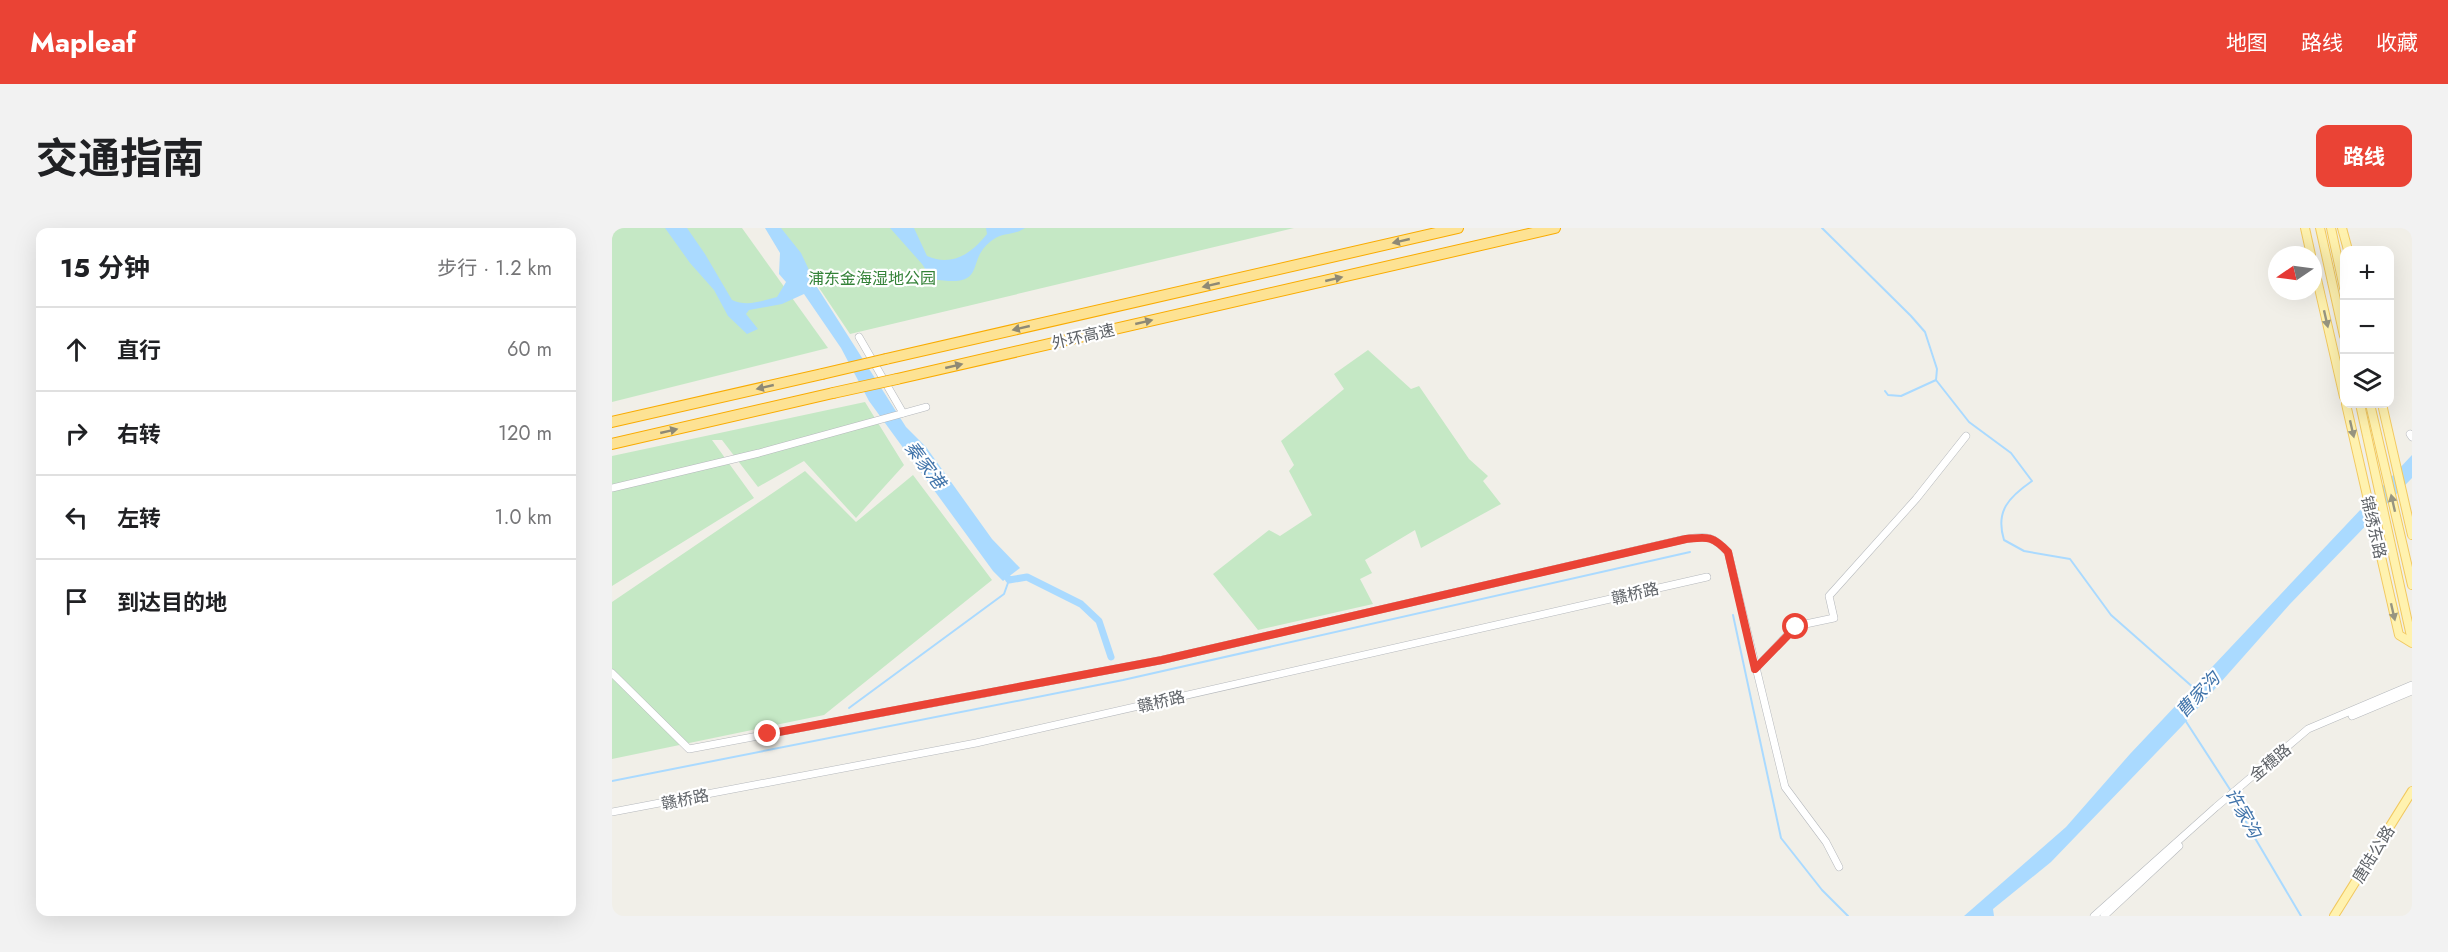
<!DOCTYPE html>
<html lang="zh">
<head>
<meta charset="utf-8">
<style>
	body { margin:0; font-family:Jost,"Noto Sans SC",sans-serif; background:#f2f2f2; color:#202124 }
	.controls { position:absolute; right:18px; top:18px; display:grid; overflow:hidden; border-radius:12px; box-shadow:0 6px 24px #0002 }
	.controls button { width:54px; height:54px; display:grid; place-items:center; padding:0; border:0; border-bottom:2px solid #e0e0e0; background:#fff; color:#202124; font:30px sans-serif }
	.compass { position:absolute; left:1656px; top:18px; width:54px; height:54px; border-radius:50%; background:#fff; box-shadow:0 6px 24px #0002; rotate:257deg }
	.stop { position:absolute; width:18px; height:18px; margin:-14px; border:4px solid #ea4335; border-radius:50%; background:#fff }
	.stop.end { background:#ea4335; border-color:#fff; box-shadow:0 2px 6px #0008 }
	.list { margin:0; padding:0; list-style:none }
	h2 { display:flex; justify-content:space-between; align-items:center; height:78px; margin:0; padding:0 24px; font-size:26px }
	h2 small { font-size:20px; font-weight:400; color:#757577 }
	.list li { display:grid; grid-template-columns:39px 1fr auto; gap:18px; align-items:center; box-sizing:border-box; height:84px; padding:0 24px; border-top:2px solid #e0e0e0 }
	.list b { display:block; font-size:22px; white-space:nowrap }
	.list em { font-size:20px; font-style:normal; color:#757577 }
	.icon { flex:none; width:33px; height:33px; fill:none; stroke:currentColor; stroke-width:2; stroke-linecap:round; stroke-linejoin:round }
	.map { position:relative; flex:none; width:1800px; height:688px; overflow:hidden; border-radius:12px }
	header { display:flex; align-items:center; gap:36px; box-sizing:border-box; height:84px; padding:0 30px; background:#ea4335; color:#fff }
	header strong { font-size:28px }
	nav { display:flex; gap:33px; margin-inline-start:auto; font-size:21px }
	.intro { display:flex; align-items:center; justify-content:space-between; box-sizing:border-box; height:144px; padding:0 36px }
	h1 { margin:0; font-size:42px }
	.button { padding:15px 27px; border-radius:12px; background:#ea4335; color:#fff; font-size:21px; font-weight:700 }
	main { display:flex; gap:36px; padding:0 36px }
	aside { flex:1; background:#fff; border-radius:12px; box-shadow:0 6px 24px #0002 }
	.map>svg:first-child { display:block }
	.green { fill:#c5e8c5 }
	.water { fill:#aadaff }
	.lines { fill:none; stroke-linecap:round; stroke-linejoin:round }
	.stream { stroke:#aadaff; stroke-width:2 }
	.canal { stroke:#aadaff; stroke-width:7 }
	.minor-casing { stroke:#b5b8bc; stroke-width:8 }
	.major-casing { stroke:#f2c960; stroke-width:10 }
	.highway-casing { stroke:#f9ab00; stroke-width:12 }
	.minor { stroke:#fff; stroke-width:7 }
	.major { stroke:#fff2af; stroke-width:8 }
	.highway { stroke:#fde293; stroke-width:10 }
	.highway-bridge-casing { stroke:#f9ab00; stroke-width:12; stroke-linecap:butt }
	.highway-bridge { stroke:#fde293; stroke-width:10 }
	.oneway { fill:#8e8975 }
	.oneway2 { fill:#979581 }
	.route { stroke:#ea4335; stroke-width:8 }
	.labels { text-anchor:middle; stroke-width:4.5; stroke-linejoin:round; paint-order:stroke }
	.park-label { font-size:16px; fill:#348238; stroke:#fff }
	.street-label { font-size:16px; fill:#5f6368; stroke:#fff }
	.water-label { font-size:18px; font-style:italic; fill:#4174aa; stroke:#fff }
</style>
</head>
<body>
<header>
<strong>Mapleaf</strong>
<nav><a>地图</a><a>路线</a><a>收藏</a></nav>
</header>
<div class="intro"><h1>交通指南</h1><a class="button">路线</a></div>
<main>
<aside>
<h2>15 分钟<small>步行 · 1.2 km</small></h2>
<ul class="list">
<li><svg class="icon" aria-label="ahead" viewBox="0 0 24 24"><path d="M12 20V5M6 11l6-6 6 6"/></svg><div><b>直行</b></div><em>60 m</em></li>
<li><svg class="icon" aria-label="right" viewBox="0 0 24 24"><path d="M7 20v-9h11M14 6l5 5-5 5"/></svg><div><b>右转</b></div><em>120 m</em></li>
<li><svg class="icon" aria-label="left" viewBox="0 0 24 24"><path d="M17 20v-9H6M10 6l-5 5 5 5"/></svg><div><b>左转</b></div><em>1.0 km</em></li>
<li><svg class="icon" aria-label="arrive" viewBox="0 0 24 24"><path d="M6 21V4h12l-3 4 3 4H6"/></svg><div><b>到达目的地</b></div></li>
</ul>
</aside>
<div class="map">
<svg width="1800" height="688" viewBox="0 0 1800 688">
	<rect width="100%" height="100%" fill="#f1efe8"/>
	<g class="green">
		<path d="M0 0H130L216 120 0 174Z"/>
		<path d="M167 0H682L238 106Z"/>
		<path d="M756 122 799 161 807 158 857 231 876 248 871 253 889 276 809 320 803 302 753 332 760 345 748 351 761 376 646 402 601 346 657 302 668 308 700 287 677 243 682 237 669 213 732 161 722 146Z"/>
		<path d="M253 174 292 237 244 290 192 233 146 259 110 212H100L142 270 0 358V228Z"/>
		<path d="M193 243 244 294 301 247 380 352 212 487 0 531V374Z"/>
	</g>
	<g class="water">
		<path d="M53 0H75L93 26 120 72C135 79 150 73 165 69L174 54 167 46 168 25 153 0H169L189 25 205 59 294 199 314 219 380 311 408 340 391 353 381 343 257 173 229 120 192 66 170 76 137 82 134 86 146 101 135 106 116 88 102 62 78 35Z"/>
		<path d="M278 0H302L315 28C340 39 359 26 375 6L374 0H413C403 7 390 5 382 11 350 32 380 61 320 51L310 36Z"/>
		<path d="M1800 227V250L1678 376 1570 498 1439 634 1381 681 1382 688H1352L1454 599 1518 526Z"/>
	</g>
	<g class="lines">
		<g class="stream">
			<path d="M1210 0 1299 88 1313 104 1325 141 1324 152"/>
			<path d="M1273 163 1276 167 1289 168 1324 152 1357 194 1399 225 1420 253C1397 269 1383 283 1392 312L1412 323 1458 331 1499 387 1583 461"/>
			<path d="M1121 387 1169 610 1210 662 1236 688"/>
			<path d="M237 480 392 366 397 352"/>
			<path d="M1573 492 1619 563"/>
			<path d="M0 553 511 452 1078 324"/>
			<path d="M1622 568 1637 600 1689 688"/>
		</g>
		<path class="canal" d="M392 344 397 352 415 349 469 376 487 393 499 429"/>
		<g class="minor-casing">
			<g id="minor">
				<path d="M247 109 291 185"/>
				<path d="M1798 206 1800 209"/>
				<path d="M0 260 147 225 314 179"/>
				<path d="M1143 441 1184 398 1222 390 1217 368 1304 271 1354 208"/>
				<path d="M0 445 77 521 550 432 1073 311C1095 308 1100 307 1116 324L1173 559 1214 614 1227 639"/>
				<path d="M1740 488 1800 463"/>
				<path d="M0 584 364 515 1095 349"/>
				<path d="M1482 688 1604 579 1696 501 1800 457"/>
				<path d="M1492 688 1567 618"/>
			</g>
		</g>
		<g class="major-casing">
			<g id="major">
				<path d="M1693 0 1699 27"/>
				<path d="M1708 0 1732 108"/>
				<path d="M1719 0 1732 60"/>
				<path d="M1730 0 1736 22"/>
				<path d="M1701 34 1732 169"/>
				<path d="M1734 176 1787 407 1800 415"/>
				<path d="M1748 176 1800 413"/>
				<path d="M1758 176 1800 357"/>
				<path d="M1770 176 1800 307"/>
				<path d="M1722 688 1800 563"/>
			</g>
		</g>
		<g class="highway-casing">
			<g id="highway">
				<path d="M274 131 846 0"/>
				<path d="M285 151 943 0"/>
				<path d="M0 194 210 146"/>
				<path d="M0 216 221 165"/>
			</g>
		</g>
		<use href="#minor" class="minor"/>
		<use href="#major" class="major"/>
		<use href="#highway" class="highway"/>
		<g class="highway-bridge-casing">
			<g id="highway-bridge">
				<path d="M210 146 274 131"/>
				<path d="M221 165 285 151"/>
			</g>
		</g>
		<use href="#highway-bridge" class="highway-bridge"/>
	</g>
	<defs><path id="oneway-solid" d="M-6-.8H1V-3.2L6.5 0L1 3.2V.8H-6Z" transform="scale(1.5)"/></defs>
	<g class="oneway">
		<use href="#oneway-solid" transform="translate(789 13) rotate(167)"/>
		<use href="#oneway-solid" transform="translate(722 51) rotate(-13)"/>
		<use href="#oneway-solid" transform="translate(599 57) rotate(167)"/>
		<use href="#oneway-solid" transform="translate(532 94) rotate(-13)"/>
		<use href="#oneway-solid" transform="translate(409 100) rotate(167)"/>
		<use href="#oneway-solid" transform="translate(342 138) rotate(-13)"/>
		<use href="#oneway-solid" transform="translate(153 159) rotate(167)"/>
		<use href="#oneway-solid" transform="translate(57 203) rotate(-13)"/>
	</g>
	<g class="oneway2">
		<use href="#oneway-solid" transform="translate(1714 91) rotate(77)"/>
		<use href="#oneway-solid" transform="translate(1740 201) rotate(77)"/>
		<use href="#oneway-solid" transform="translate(1781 275) rotate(-103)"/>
		<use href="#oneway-solid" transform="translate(1781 384) rotate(77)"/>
	</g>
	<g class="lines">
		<path class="route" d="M156 506 550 432 1074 311C1095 309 1100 307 1116 324L1143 441 1184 399"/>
	</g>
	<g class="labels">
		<g class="park-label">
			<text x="260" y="56">浦东金海湿地公园</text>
		</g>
		<g class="street-label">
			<text transform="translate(471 108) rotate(-13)" y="6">外环高速</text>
			<text transform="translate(1762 299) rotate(77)" y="6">锦绣东路</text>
			<text transform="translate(1023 365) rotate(-13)" y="6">赣桥路</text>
			<text transform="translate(549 473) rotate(-13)" y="6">赣桥路</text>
			<text transform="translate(1658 534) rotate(-40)" y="6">金穗路</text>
			<text transform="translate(73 571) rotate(-11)" y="6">赣桥路</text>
			<text transform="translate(1761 626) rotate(-58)" y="6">唐陆公路</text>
		</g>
		<g class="water-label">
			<text transform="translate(313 237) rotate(53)" y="6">秦家港</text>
			<text transform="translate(1586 467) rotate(-47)" y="6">曹家沟</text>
			<text transform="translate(1631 585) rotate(61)" y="6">许家沟</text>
		</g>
	</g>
</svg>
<div class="controls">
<button>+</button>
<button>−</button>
<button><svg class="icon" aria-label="layers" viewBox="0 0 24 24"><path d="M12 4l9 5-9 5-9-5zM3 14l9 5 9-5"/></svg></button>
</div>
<svg class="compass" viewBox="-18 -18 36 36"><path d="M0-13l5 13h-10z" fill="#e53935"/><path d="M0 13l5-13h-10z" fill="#757577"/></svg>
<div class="stop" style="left:1184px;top:399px"></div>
<div class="stop end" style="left:156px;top:506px"></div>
</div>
</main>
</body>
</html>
